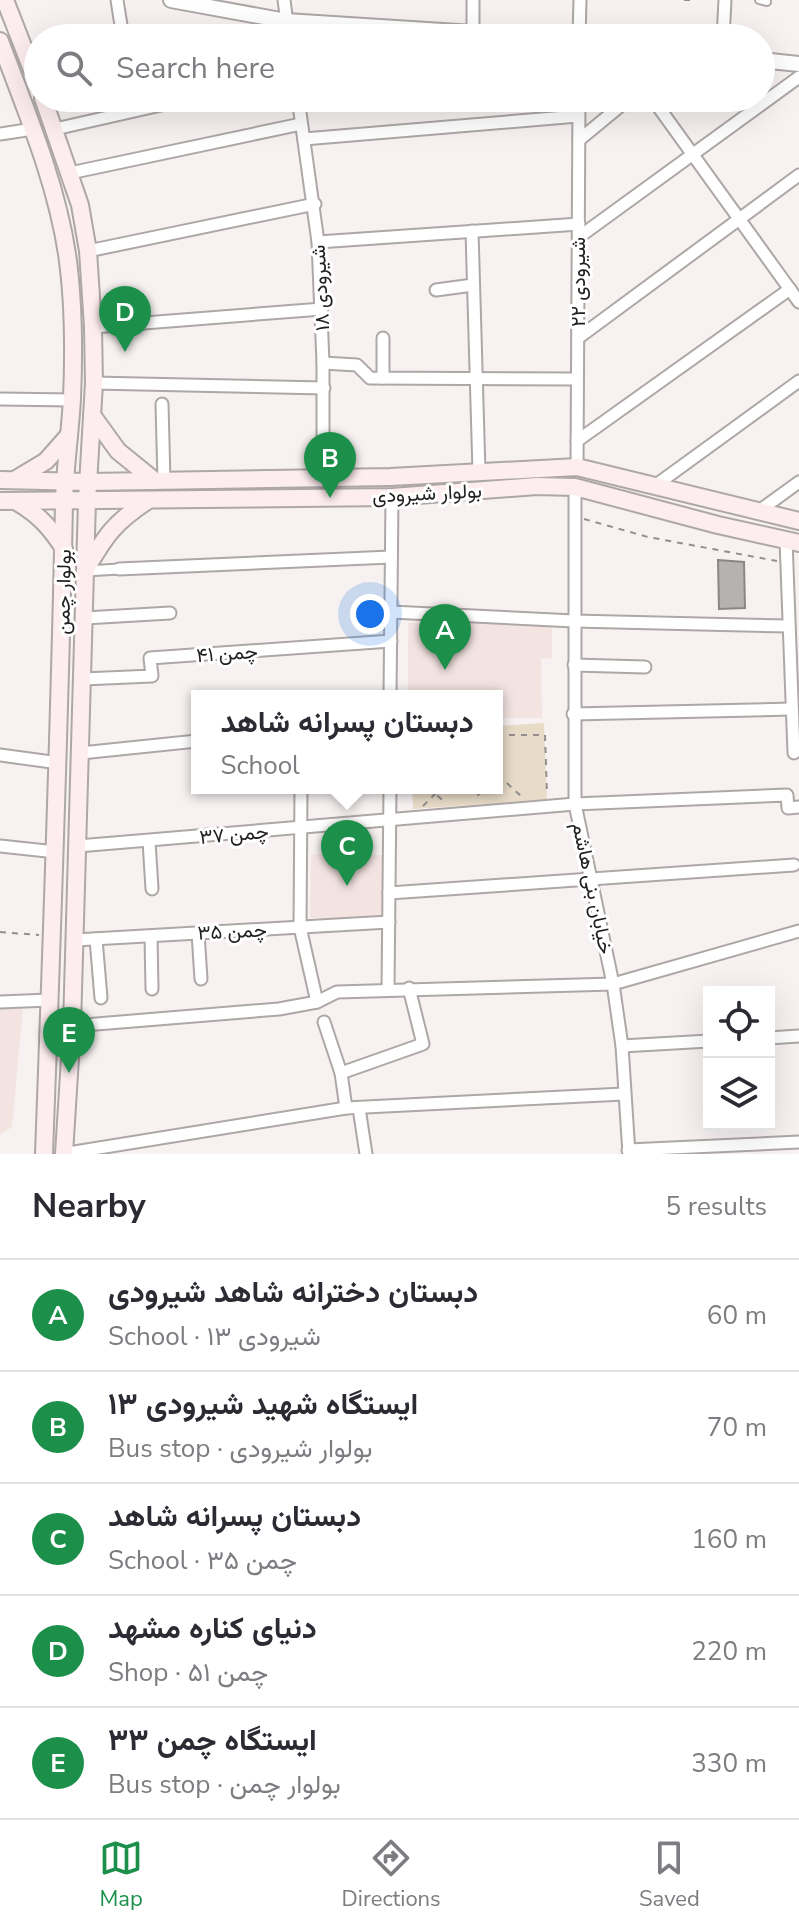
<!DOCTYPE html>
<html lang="en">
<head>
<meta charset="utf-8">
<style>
	body { margin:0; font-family:"Nunito Sans",Vazirmatn,sans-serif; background:#f7f7f7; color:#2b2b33 }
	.controls { position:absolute; right:24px; bottom:24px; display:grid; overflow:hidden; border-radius:0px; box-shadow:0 8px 32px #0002 }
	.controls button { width:72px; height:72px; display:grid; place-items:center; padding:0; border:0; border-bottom:2px solid #e1e1e2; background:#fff; color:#2b2b33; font:40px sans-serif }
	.you { position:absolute; left:370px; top:614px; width:28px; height:28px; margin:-20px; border:6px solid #fff; border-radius:50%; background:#1a73e8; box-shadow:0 0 0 12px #1a73e833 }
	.badge { display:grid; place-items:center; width:52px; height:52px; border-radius:50%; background:#1c904a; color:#fff; font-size:26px; font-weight:700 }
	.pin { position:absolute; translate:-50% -66px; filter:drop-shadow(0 2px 4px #0008) }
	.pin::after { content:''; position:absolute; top:42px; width:28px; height:24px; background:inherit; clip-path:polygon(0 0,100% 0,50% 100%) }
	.popup { position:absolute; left:191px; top:690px; width:312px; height:104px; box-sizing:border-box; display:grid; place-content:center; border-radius:0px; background:#fff; filter:drop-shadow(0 2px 6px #0005); font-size:26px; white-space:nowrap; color:#7c7c81 }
	.popup b { font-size:30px; color:#2b2b33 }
	.popup::after { content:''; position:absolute; left:50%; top:100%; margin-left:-16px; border:16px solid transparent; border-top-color:#fff }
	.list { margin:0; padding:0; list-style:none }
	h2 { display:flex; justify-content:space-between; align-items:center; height:104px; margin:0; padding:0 32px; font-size:34px }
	h2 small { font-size:26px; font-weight:400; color:#7c7c81 }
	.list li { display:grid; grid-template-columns:52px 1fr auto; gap:24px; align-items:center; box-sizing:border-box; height:112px; padding:0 32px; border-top:2px solid #e1e1e2 }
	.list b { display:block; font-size:30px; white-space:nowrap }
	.list p { margin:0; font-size:26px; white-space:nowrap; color:#7c7c81 }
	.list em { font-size:26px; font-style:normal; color:#7c7c81 }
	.icon { flex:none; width:44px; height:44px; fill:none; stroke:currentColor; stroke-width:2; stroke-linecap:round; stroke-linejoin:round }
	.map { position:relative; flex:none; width:799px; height:1154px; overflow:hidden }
	.search { position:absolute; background:#fff; box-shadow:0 8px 32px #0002; left:24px; right:24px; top:24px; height:88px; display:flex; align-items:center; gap:20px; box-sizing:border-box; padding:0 28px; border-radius:44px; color:#7c7c81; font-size:30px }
	.sheet { height:664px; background:#fff }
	nav { display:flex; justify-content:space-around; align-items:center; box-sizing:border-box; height:112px; border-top:2px solid #e1e1e2; background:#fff; font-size:22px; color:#7c7c81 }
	nav a { display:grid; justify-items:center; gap:4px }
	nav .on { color:#1c904a }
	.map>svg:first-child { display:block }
	.built { fill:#f3e4e1 }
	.green { fill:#e8dbc7 }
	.building { fill:#b6b2af; stroke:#8a8683; stroke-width:2 }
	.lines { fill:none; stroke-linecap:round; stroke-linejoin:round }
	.service-casing { stroke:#ada7a6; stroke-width:10 }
	.pedestrian-casing { stroke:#ada7a6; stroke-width:13 }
	.minor-casing { stroke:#ada7a6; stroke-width:15 }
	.tertiary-casing { stroke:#ada7a6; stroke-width:18 }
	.secondary-casing { stroke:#ada7a6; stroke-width:20 }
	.path { stroke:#938f8f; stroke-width:2; stroke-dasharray:6 6; stroke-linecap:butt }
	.service { stroke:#fff; stroke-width:6 }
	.pedestrian { stroke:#fff; stroke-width:9 }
	.minor { stroke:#fff; stroke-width:11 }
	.tertiary { stroke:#fff; stroke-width:14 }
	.secondary { stroke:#fdedef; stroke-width:16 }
	.labels { text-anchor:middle; stroke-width:6; stroke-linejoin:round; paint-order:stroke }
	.street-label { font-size:20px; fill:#222020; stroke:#fff }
</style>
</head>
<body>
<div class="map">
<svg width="799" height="1154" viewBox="0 0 799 1154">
	<rect width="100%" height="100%" fill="#f7f2f1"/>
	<g class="built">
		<path d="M552 621V658L541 659 542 718H497V696H408V623Z"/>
		<path d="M311 854 385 855 384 919 310 918Z"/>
		<path d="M23 1008 12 1127 0 1135V1009Z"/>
	</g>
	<path class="green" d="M544 723 547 800 413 809 412 788H497V726Z"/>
	<path class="building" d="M718 560 744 562 745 608 719 609Z"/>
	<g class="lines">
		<g class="service-casing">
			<path id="service" d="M759 0 767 2"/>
		</g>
		<g class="pedestrian-casing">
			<path id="pedestrian" d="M86 571 119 569"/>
		</g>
		<g class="minor-casing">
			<g id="minor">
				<path d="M117 0 123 38"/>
				<path d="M284 0 289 38"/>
				<path d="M473 32V0"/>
				<path d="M579 38 580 0"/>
				<path d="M723 38 725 0"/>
				<path d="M298 98 318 242 323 363V479"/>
				<path d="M652 98 799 302"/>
				<path d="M55 129 192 98"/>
				<path d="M0 134 33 129"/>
				<path d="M304 139 578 116"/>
				<path d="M579 140 630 98"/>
				<path d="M70 173 301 124"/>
				<path d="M472 231 479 472"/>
				<path d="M579 237 799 77"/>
				<path d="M318 242 579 224"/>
				<path d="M88 251 315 204"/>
				<path d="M436 290 473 285"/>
				<path d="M93 327 322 309"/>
				<path d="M578 338 799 175"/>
				<path d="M323 363 357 365 370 378 577 379"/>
				<path d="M383 378V338"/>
				<path d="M94 383 324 388"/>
				<path d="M0 399 72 400"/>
				<path d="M162 404 164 481"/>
				<path d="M577 441 790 289"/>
				<path d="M577 467 579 98"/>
				<path d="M656 485 799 381"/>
				<path d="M575 487V804L613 984 622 1046 629 1154"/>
				<path d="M759 511 799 482"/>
				<path d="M786 540 794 753"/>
				<path d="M119 569 391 557"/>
				<path d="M391 612 574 621 788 626"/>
				<path d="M85 618 170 613"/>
				<path d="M574 665 645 667"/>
				<path d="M83 679 152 676 150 658 391 641"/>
				<path d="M390 696 392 497"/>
				<path d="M573 714 792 709"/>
				<path d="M81 753 197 741"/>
				<path d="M0 755 59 763"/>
				<path d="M301 788 300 927 317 1002"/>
				<path d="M149 841 152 889"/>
				<path d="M0 846 56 852"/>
				<path d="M78 846 575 804 787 795 788 808 799 807"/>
				<path d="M389 893 794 865"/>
				<path d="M198 933 201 979"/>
				<path d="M151 936 152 989"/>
				<path d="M96 939 101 998"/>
				<path d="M75 940 389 922"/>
				<path d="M388 989 390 788"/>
				<path d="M0 1002 50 1000"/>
				<path d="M324 1022 341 1073 346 1108"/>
				<path d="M72 1026 279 1009 317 1002 337 992 613 984 799 931"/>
				<path d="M769 1038 799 1036"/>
				<path d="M622 1046 709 1041"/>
				<path d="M341 1073 423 1044 409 988"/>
				<path d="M359 1108 366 1154"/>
				<path d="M628 1150 799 1142"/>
				<path d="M62 1154 346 1108 624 1094"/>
			</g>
		</g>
		<g class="tertiary-casing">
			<g id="tertiary">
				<path d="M171 0 286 21 552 38"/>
				<path d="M761 60 799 64"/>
			</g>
		</g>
		<g class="secondary-casing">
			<g id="secondary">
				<path d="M5 0 38 85"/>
				<path d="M0 41C26 111 56 181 67 254 74 302 74 351 72 399 70 433 65 467 64 502 60 719 52 936 44 1154"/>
				<path d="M43 98 80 205 88 251 93 327 94 383 87 501 72 1026 64 1154"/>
				<path d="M92 415 118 451 155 481"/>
				<path d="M16 479 46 461 69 435"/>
				<path d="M0 480 88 482 390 477 577 467 799 521"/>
				<path d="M0 501 392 497 537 486 575 487 718 525 799 543"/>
				<path d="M17 502C38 514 51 528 64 549"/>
				<path d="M86 569C106 535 114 523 147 501"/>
			</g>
		</g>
		<g class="path">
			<path d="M684 0H694"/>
			<path d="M584 519 648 537 777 561"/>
			<path d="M497 735H545L547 794"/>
			<path d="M497 763 504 769 497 776"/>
			<path d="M498 775 521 796"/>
			<path d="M428 788 445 802"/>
			<path d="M469 788 477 796 485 788"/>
			<path d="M423 806 441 788"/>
			<path d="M0 932 39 935"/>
		</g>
		<use href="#service" class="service"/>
		<use href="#pedestrian" class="pedestrian"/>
		<use href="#minor" class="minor"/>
		<use href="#tertiary" class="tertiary"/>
		<use href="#secondary" class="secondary"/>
	</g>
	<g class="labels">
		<g class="street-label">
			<text transform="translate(578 282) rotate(-90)" y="7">شیرودی ۲۲</text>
			<text transform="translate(320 288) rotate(-93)" y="7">شیرودی ۱۸</text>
			<text transform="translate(427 493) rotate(-3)" y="7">بولوار شیرودی</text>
			<text transform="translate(63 592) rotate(-89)" y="7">بولوار چمن</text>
			<text transform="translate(227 653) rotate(-4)" y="7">چمن ۴۱</text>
			<text transform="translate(234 834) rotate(-5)" y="7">چمن ۳۷</text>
			<text transform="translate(593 888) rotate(78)" y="7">خیابان بنی هاشم</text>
			<text transform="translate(232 931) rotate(-3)" y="7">چمن ۳۵</text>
		</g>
	</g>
</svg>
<div class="controls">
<button><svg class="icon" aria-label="locate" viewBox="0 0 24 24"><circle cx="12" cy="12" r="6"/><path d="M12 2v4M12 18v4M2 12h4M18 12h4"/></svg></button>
<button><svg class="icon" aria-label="layers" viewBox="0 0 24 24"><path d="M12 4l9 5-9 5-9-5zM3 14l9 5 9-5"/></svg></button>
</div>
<div class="you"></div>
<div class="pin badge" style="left:445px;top:670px">A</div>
<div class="pin badge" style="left:330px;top:498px">B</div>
<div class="pin badge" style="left:347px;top:886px">C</div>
<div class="popup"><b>دبستان پسرانه شاهد</b>School</div>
<div class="pin badge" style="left:125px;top:352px">D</div>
<div class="pin badge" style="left:69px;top:1073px">E</div>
<div class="search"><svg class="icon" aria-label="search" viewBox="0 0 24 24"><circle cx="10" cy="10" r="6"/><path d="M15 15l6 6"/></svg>Search here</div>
</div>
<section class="sheet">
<h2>Nearby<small>5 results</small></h2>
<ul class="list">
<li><span class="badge">A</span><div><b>دبستان دخترانه شاهد شیرودی</b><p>School · شیرودی ۱۳</p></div><em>60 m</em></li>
<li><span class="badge">B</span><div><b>ایستگاه شهید شیرودی ۱۳</b><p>Bus stop · بولوار شیرودی</p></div><em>70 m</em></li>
<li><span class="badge">C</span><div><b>دبستان پسرانه شاهد</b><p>School · چمن ۳۵</p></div><em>160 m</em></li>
<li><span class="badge">D</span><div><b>دنیای کناره مشهد</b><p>Shop · چمن ۵۱</p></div><em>220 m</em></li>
<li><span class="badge">E</span><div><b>ایستگاه چمن ۳۳</b><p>Bus stop · بولوار چمن</p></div><em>330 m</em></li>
</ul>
</section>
<nav>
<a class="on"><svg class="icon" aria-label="map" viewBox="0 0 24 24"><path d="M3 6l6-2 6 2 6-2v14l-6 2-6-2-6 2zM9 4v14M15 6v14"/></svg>Map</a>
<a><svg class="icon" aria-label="directions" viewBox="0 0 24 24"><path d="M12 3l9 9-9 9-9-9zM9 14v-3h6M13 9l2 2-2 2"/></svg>Directions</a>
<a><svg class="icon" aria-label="saved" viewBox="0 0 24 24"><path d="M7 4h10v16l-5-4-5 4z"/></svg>Saved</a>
</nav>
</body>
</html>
